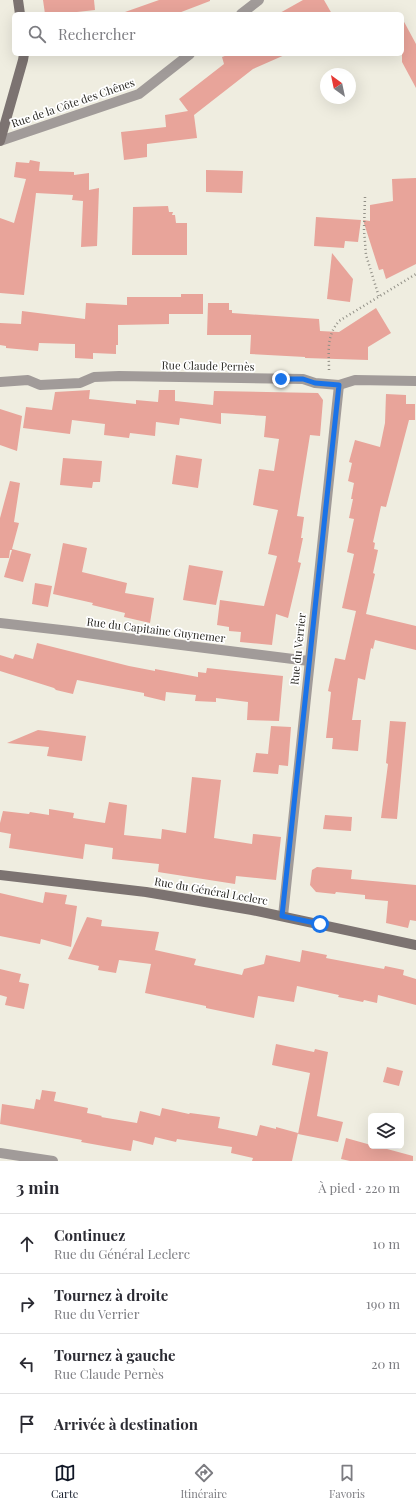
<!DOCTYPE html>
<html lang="fr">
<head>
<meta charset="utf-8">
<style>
	body { margin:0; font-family:"Playfair Display",serif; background:#f2f2f3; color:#2b2b33 }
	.controls { position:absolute; right:12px; bottom:12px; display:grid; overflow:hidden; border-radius:6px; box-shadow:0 4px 16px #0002 }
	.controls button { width:36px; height:36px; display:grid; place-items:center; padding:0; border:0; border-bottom:1px solid #e1e1e2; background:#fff; color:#2b2b33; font:20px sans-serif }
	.compass { position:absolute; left:320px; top:68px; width:36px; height:36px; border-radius:50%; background:#fff; box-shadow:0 4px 16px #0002; rotate:327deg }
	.stop { position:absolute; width:12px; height:12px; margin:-9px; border:3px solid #1a73e8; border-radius:50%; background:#fff }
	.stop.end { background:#1a73e8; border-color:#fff; box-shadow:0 1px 4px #0008 }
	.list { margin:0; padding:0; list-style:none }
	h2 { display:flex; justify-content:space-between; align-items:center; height:52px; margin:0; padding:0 16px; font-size:17px }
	h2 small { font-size:13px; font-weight:400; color:#7c7c81 }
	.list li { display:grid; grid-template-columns:26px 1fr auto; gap:12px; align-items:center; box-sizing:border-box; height:60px; padding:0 16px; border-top:1px solid #e1e1e2 }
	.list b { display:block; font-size:15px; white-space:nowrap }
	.list p { margin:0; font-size:13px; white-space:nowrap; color:#7c7c81 }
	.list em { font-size:13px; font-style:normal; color:#7c7c81 }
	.icon { flex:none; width:22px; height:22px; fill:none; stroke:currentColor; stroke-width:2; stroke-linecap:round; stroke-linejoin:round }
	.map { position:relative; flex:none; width:416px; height:1161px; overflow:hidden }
	.search { position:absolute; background:#fff; box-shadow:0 4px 16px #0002; left:12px; right:12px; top:12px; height:44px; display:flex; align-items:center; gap:10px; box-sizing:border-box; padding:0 14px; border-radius:6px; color:#7c7c81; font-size:15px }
	.sheet { height:292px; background:#fff }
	nav { display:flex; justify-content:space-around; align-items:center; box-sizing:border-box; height:56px; border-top:1px solid #e1e1e2; background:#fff; font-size:11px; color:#7c7c81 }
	nav a { display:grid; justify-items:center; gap:2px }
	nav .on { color:#111827 }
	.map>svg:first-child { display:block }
	.building { fill:#e8a49a }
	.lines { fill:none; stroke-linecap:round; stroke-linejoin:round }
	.path { stroke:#929087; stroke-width:2.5; stroke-dasharray:1 3; stroke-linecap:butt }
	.street { stroke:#a19b99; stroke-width:10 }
	.secondary { stroke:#7c7371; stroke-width:10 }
	.route { stroke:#1a73e8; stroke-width:5 }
	.labels { text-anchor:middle; stroke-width:3.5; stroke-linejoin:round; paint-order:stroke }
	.street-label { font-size:11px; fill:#292823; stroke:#fff }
</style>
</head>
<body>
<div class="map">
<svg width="416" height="1161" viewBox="0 0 416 1161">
	<rect width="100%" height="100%" fill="#efede0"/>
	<g class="building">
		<path d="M43 0H94L95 10 59 14H45Z"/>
		<path d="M159 0H210V1L176 14H126L125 12Z"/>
		<path d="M303 0H324L332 14H278Z"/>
		<path d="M402 18 416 44V88L402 62Z"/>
		<path d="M230 54H287L253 69 194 115 197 138 147 144V157L124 160 121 132 166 127 165 115 188 111 179 99 224 64 222 57Z"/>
		<path d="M30 160 40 162 39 171 74 172V175L89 173V190L99 188 97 246 81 247 83 201 72 200 73 195 36 193 24 295 0 293V218L14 223 26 179 14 177 16 162 29 163Z"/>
		<path d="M206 170 243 171 242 193 206 192Z"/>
		<path d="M416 178V264L386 279 383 269 379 270 363 220 370 221V205L393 201 392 179Z"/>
		<path d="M168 206 169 212H173L172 215H175L176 223H187V255H132L133 207Z"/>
		<path d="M316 217 361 220 358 242 345 241 344 248 314 246Z"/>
		<path d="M332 253 353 279 350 302 327 299Z"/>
		<path d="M181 294H203V314H169V324L118 325V345H116V354L93 353V359L75 358V344L39 343 38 351 6 348V346L0 345V323L21 324 22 311 85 319 86 303 127 305V297H181Z"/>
		<path d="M208 303H229V310H232V313L319 319 320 331 339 332 376 308 391 333 368 347V360L305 358V357L250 354 251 335H207Z"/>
		<path d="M90 390 89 399 136 404V400L158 402 159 390H175V401L213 405 214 391 318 393 323 400 320 436 310 435 297 516 304 517 301 538H303L298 562 301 563 288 618 276 614 272 645 240 642 241 632 229 631V627L217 625 220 600 264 606 277 556 268 554 278 510 253 505 259 469 274 471 279 439 264 437 266 416 221 413V424L180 418 179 425 156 422 155 436 130 433 129 438 104 435 105 424 72 420 70 434 23 428 26 407 52 410 55 392Z"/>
		<path d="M386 394 406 395V404H415V420H409L386 507 381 506 373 542 375 543 374 549 378 550 373 573 375 574 366 614 416 626V650L375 640 373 649 371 648 365 680 358 678 352 720H361L358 751 332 749 333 738H326L331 692 328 691 335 658 345 660 356 611 342 608 354 554 347 552 354 519 349 518 353 499H351L354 483 348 481 352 463 349 462 355 440 380 447 385 423Z"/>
		<path d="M0 409 22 416 17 451 0 445Z"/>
		<path d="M176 455 202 459 198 488 172 484Z"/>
		<path d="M63 458 102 461 100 482H93L92 488 60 485Z"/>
		<path d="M10 481 20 483 14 522 19 523 12 549 31 554 23 582 4 577 12 550H10L9 558H0V518Z"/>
		<path d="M63 543 87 548 82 572 127 583 125 593 154 598 150 623 124 617 125 613 92 605 93 603 53 594Z"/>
		<path d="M189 565 223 571 216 605 183 600Z"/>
		<path d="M35 583 52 586 48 607 32 604Z"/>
		<path d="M37 643 129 666 155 671V669L198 677V672L206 673 207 668 283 676 279 721 247 720 248 702 216 698V702L195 701 196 695 166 692 165 701 144 696V693L77 680 73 694 56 690 54 688 0 671V655L13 659 15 654 33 659Z"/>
		<path d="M390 721 406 722 397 819 381 818 388 764 386 763Z"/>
		<path d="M271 726 291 727 288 766 279 765 278 774 253 772 256 753 268 754Z"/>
		<path d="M38 730 86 736 82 761 47 756 49 747 7 743Z"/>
		<path d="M192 777 221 780 214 838 252 844 253 834 281 837 276 880 236 876 235 884 158 872 159 864 112 859 113 848 85 844 83 859 9 848 11 834 0 832V823L3 811 29 814 30 812 49 815V809L74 813 73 818 105 823 109 802 127 805 124 835 161 839 162 829 186 833Z"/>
		<path d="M325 815 352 817 351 831 323 829Z"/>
		<path d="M317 867 352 870 351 879 416 885V921L410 920 408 928 386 923 388 901 365 899V895L336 892 335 894 316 892 310 885 312 870Z"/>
		<path d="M45 892 67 895 65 904 77 906 71 947 41 939 40 944 0 936V893L43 903Z"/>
		<path d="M87 917 102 920 101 926 159 932 155 950 196 959 194 965 242 975 244 969 264 964 266 955 300 962 302 950 327 955 326 958 384 969 385 966 404 970 403 975 416 979V1005L378 995 377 1003 364 1000 363 1002 338 997 339 995 297 986 294 1002 258 996 254 1018 206 1008V1006L145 993 151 964 119 960 116 973 98 970 99 966 68 959Z"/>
		<path d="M0 969 21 974 19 982 29 984 24 1009 5 1005 7 997 0 995Z"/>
		<path d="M276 1044 314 1052 315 1049 328 1052 317 1116 343 1122 338 1142 298 1134 310 1073 272 1065Z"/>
		<path d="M387 1067 403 1071 399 1086 383 1082Z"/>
		<path d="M42 1090 56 1092 54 1101 88 1108 87 1113 102 1116 101 1117 137 1123 140 1111 160 1116 162 1108 189 1114 190 1113 220 1117 218 1128 257 1136 260 1125 276 1129V1127L298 1133 292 1161H252L253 1158 231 1153 232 1147 177 1139 176 1142 155 1137 153 1145 133 1140 131 1151 81 1142 82 1140 0 1124 2 1104 34 1109 36 1099 40 1100Z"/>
		<path d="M346 1138 371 1145V1146H376L413 1156V1161H350L341 1159Z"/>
	</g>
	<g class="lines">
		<g class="path">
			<path d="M365 197 364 230 366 255 379 297"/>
			<path d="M329 370C329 351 326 336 339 321L416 274"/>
		</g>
		<g class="street">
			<path d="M241 14 259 0"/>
			<path d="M0 141 139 94 190 54"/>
			<path d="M0 382 28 380 40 385 80 383 94 377 119 376 303 379 315 383 339 385 355 380 416 381"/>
			<path d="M0 623 70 631 309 661"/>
			<path d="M283 916 339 385"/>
			<path d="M0 1153 53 1161"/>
		</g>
		<g class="secondary">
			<path d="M18 0 20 14"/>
			<path d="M0 141 23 60 24 54"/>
			<path d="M0 875 146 892 252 910 416 945"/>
		</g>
	</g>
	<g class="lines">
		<path class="route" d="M281 379H303L315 383 339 385 282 916 320 924"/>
	</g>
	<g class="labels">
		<g class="street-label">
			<text transform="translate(73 103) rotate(-19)" y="4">Rue de la Côte des Chênes</text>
			<text transform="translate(208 366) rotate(1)" y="4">Rue Claude Pernès</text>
			<text transform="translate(156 630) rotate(7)" y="4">Rue du Capitaine Guynemer</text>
			<text transform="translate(298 649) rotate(-84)" y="4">Rue du Verrier</text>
			<text transform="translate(211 891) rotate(10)" y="4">Rue du Général Leclerc</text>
		</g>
	</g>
</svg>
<div class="controls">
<button><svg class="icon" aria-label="layers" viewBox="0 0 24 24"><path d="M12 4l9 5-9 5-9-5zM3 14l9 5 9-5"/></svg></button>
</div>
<svg class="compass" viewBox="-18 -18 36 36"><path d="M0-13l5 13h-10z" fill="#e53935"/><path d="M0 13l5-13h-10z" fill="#7c7c81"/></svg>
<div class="stop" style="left:320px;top:924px"></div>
<div class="stop end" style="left:281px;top:379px"></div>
<div class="search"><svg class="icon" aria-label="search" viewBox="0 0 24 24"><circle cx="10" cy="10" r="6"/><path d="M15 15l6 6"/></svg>Rechercher</div>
</div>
<section class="sheet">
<h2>3 min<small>À pied · 220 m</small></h2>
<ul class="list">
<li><svg class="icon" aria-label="ahead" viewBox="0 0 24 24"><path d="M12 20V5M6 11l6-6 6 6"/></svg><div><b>Continuez</b><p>Rue du Général Leclerc</p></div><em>10 m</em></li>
<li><svg class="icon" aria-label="right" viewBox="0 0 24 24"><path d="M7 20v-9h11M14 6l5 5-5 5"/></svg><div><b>Tournez à droite</b><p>Rue du Verrier</p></div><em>190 m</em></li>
<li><svg class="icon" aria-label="left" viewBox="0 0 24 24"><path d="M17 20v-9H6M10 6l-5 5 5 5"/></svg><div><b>Tournez à gauche</b><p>Rue Claude Pernès</p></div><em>20 m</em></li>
<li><svg class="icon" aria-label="arrive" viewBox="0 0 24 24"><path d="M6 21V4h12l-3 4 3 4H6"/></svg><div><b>Arrivée à destination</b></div></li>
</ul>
</section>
<nav>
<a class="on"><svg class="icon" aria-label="map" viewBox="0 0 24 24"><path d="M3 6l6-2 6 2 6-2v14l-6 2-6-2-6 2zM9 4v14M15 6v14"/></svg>Carte</a>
<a><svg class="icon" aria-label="directions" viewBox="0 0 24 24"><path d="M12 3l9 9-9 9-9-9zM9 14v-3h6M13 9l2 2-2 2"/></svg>Itinéraire</a>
<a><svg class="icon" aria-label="saved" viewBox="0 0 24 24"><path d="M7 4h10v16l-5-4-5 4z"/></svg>Favoris</a>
</nav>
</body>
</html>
